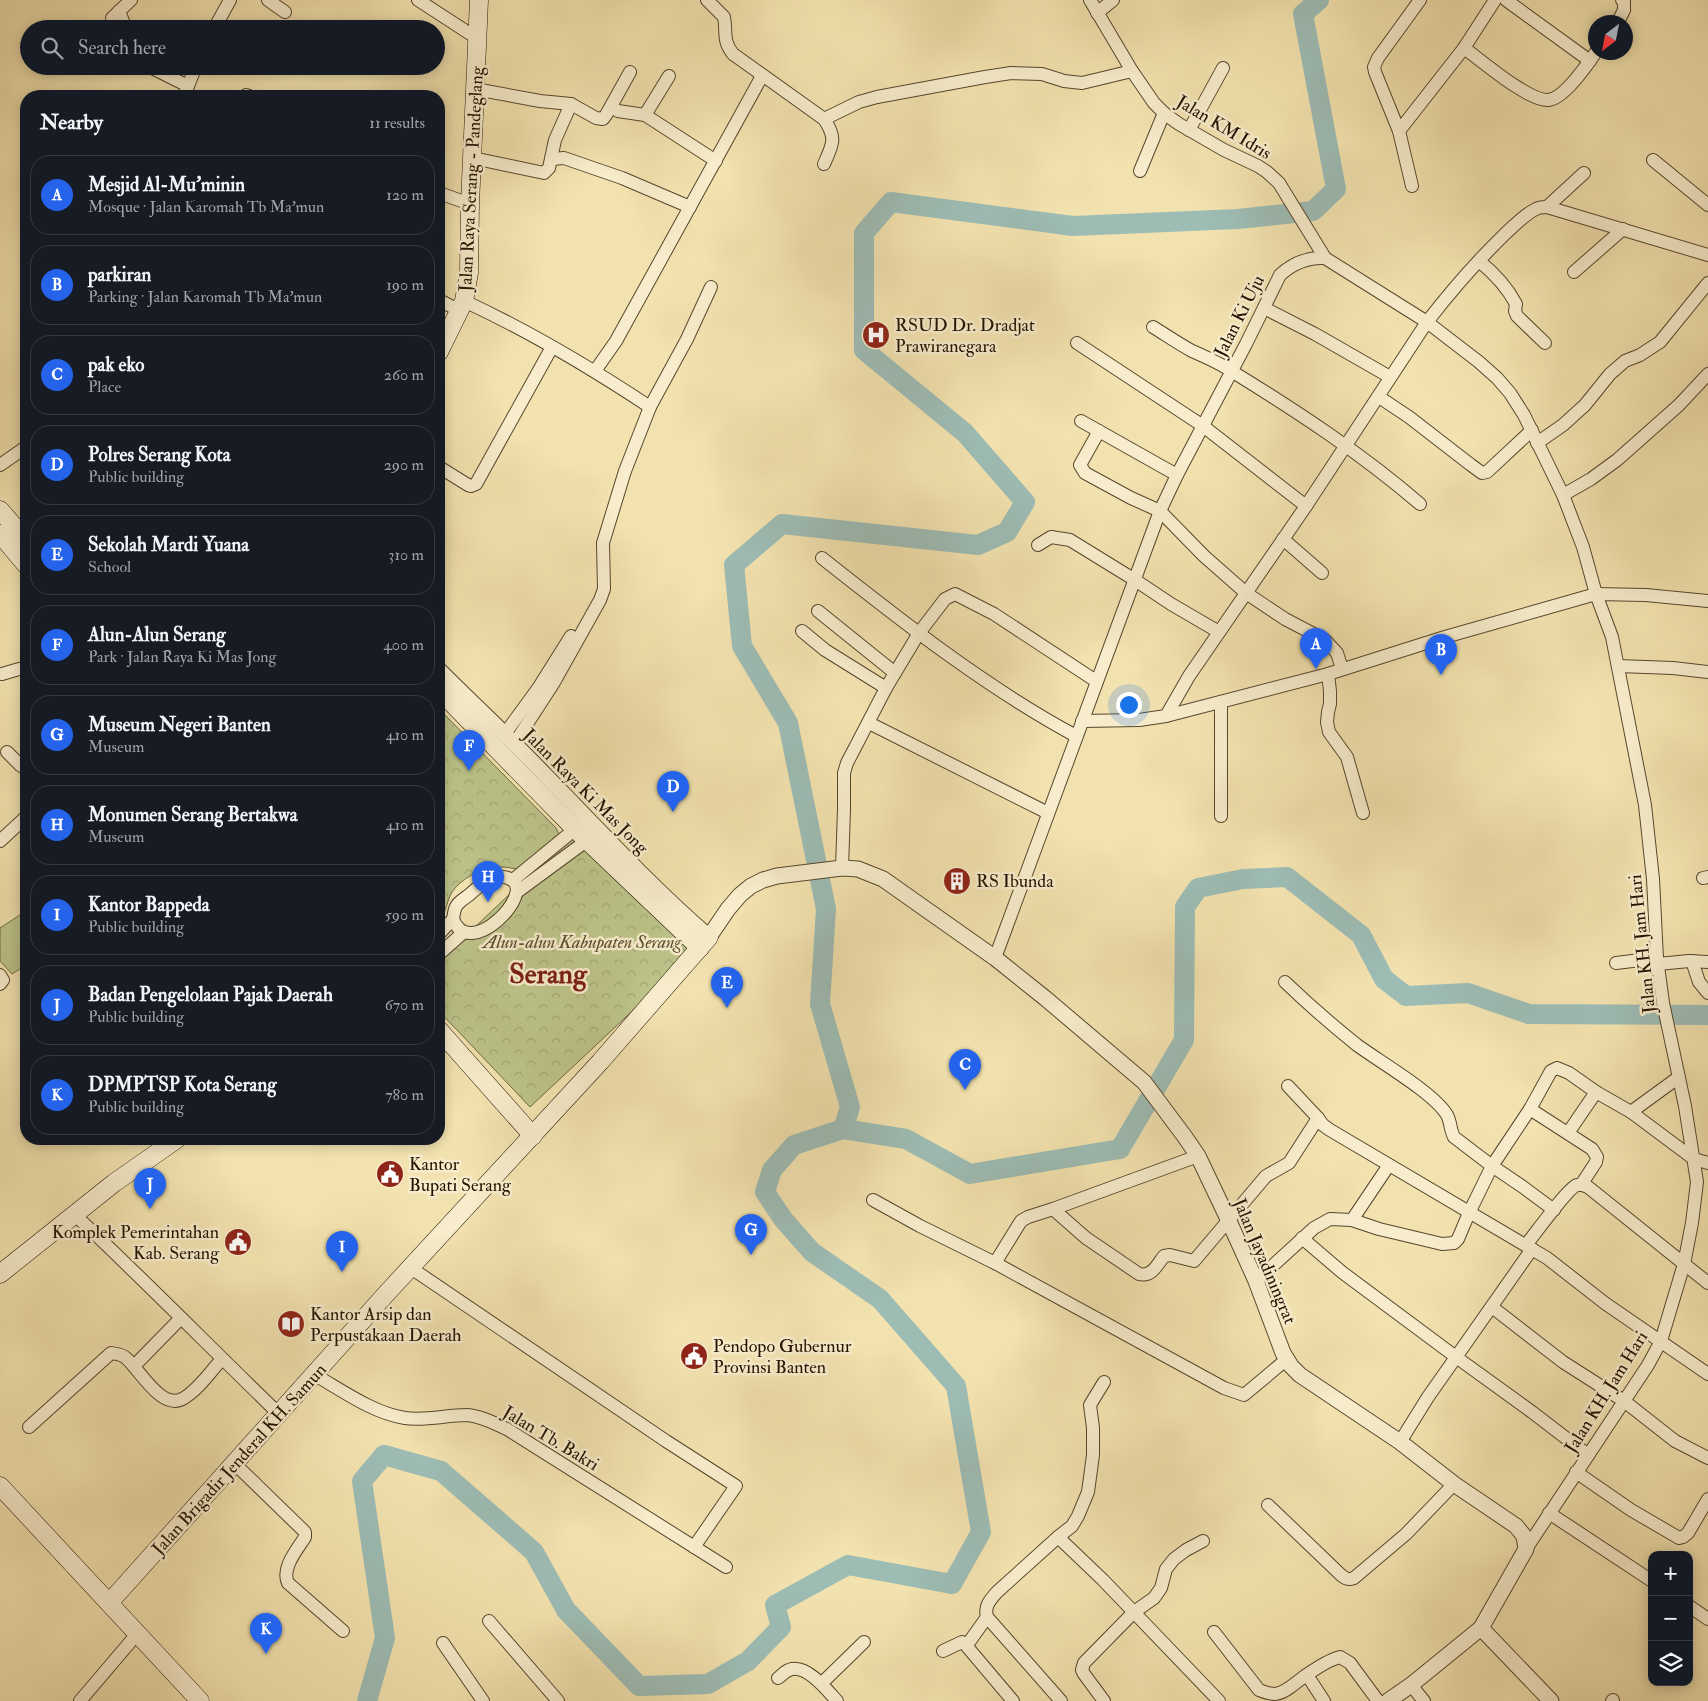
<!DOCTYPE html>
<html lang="en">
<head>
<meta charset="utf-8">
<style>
	body { margin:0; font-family:"IM FELL Double Pica",serif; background:#20242c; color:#f1f3f6 }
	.controls { position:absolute; right:15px; bottom:15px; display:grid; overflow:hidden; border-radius:10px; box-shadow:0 2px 12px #0003 }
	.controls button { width:45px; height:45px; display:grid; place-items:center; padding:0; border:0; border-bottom:1px solid #363941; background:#171b24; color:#f1f3f6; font:25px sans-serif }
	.compass { position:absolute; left:1588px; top:15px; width:45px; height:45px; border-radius:50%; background:#171b24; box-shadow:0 2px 12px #0003; rotate:212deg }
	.you { position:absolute; left:1128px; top:704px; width:18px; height:18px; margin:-12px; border:4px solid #fff; border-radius:50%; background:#1a73e8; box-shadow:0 0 0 8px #1a73e833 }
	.badge { display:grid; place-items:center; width:32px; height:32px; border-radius:50%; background:#2563eb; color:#fff; font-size:16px; font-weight:700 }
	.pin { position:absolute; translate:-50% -41px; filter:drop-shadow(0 1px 2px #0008) }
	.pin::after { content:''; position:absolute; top:26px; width:18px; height:15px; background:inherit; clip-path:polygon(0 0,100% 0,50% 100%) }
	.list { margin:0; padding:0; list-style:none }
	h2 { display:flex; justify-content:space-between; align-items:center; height:65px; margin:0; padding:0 20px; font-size:21px }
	h2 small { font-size:16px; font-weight:400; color:#9ea1a6 }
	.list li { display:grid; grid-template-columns:32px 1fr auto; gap:15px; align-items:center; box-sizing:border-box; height:80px; margin:0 10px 10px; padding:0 10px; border:1px solid #363941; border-radius:20px }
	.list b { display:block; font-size:19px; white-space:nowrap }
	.list p { margin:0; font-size:16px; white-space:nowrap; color:#9ea1a6 }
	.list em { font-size:16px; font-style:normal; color:#9ea1a6 }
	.icon { flex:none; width:28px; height:28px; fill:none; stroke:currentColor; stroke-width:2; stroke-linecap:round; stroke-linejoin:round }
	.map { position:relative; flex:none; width:1708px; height:1701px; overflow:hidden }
	.search { position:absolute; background:#171b24; box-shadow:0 2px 12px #0003; left:20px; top:20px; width:425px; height:55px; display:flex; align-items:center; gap:12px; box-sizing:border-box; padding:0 18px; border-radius:28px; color:#9ea1a6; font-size:19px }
	.panel { position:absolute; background:#171b24; box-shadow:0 2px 12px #0003; left:20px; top:90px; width:425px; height:1055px; border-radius:20px }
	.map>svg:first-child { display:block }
	.green { fill:#bcc389; stroke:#706a45 }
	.park { fill:url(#park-crowns); stroke:#706a45 }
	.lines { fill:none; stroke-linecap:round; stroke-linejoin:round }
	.river { stroke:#9dbcb4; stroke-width:20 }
	.minor-casing { stroke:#57462c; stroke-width:14 }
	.tertiary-casing { stroke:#57462c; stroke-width:17 }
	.secondary-casing { stroke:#231201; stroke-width:19 }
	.minor { stroke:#f7eccb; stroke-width:12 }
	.tertiary { stroke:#f7eccb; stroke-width:15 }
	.secondary { stroke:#f7eccb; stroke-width:18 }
	.labels { text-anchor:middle; stroke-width:5; stroke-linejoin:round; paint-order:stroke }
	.street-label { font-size:18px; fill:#231201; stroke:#f7eccb }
	.poi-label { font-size:18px; fill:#231201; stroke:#f7eccb; text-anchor:start }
	.park-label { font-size:18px; font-style:italic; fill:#595031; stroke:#f7eccb }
	.town-label { font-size:28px; font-weight:bold; fill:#7a1f14; stroke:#f7eccb }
</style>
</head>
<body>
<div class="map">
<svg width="1708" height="1701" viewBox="0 0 1708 1701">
	<defs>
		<pattern id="park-crowns" width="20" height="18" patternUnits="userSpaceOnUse" patternTransform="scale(1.25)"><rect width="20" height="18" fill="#bcc389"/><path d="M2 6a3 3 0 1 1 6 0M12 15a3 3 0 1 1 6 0" fill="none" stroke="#a1a674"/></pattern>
	</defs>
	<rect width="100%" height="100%" fill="#f2e2af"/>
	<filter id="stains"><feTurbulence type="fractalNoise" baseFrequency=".004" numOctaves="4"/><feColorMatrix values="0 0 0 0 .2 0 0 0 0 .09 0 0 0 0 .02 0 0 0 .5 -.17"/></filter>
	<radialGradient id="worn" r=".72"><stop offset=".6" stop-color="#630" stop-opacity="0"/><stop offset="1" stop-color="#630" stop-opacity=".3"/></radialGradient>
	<path class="green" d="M26 911V965L12 974 0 961V928Z"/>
	<g class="park">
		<path d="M439 711 444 714 556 828 559 834 558 839C551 844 524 867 518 869 514 869 507 867 503 867 484 867 467 875 455 888 446 898 447 913 439 922Z"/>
		<path d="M589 819 706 942 530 1107 439 1011V961Z"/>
	</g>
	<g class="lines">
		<g class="river">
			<path d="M843 1129 906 1139 970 1174 1120 1149 1184 1040 1185 907 1198 888 1243 879 1287 877 1361 935 1384 979 1406 996 1468 993 1529 1014 1708 1015"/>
			<path d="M367 1701 385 1638 362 1481 384 1455 441 1471 534 1552 566 1610 639 1686 708 1684 748 1661 781 1627 775 1605 848 1565 952 1584 981 1532 956 1386 880 1299 812 1252 783 1219 765 1192 772 1170 794 1145 843 1129 850 1107 820 1004 826 909 788 723 742 646 734 565 782 524 978 545 1007 532 1025 502 965 433 864 350V233L891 202 1073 226 1238 219 1313 211 1336 189 1303 14 1319 0"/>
		</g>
		<g class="minor-casing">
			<g id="minor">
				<path d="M268 0 285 12"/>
				<path d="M418 0 478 39"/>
				<path d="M707 0 724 17C727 33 722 40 733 54L824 119C837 138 833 144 824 164"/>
				<path d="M1090 0 1132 71 1154 103 1165 114 1179 124 1224 150 1258 166 1267 172 1279 183 1325 258"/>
				<path d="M1506 0 1590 61"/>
				<path d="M119 11 126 29"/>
				<path d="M1097 13 1113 0"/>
				<path d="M112 18 131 0"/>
				<path d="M1618 22 1624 10V2L1622 0"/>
				<path d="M214 29 230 0"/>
				<path d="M1464 48C1481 60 1528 101 1548 100 1564 99 1587 65 1596 52"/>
				<path d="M148 66 188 86"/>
				<path d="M475 89 540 101 571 104 596 118 603 119 606 115 630 72"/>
				<path d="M246 95 249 96"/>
				<path d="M184 96 196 66"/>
				<path d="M611 107 618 111 645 115 716 161"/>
				<path d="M645 115 669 76"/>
				<path d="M824 119 859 102 877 97 985 77 1011 73 1042 74 1064 81 1082 83 1132 71"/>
				<path d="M1189 130 1223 68"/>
				<path d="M1399 131 1464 48 1495 0"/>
				<path d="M473 158 544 173 549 168 555 140 571 104"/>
				<path d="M551 159 564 158 622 178 690 207"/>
				<path d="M1653 160 1708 205"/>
				<path d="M1140 171 1164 113"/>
				<path d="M1412 186 1399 131 1375 72 1374 67 1378 58 1420 0"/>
				<path d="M439 193 470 204"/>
				<path d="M1547 207 1584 173"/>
				<path d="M1479 261C1494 273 1507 287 1516 304L1515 311 1517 316 1545 343"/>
				<path d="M1574 272 1623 229"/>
				<path d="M439 300 460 311"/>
				<path d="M464 301C529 331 591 368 650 407L625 471 603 543 604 589 600 600 553 684 514 744"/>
				<path d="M1264 308 1315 334 1390 377"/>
				<path d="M1153 327C1166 335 1179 344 1192 351 1206 357 1220 363 1233 372 1298 412 1362 454 1420 504"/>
				<path d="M1077 343 1203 426 1306 506"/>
				<path d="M595 371 616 341 762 76"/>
				<path d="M1379 397 1409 417 1471 465 1482 473 1487 472 1532 430"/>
				<path d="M650 407 687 339 711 287"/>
				<path d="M1081 421 1177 475"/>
				<path d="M1099 431 1080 465 1085 473 1131 498 1160 511 1204 556 1246 593 1285 619 1325 640 1337 653 1342 669"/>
				<path d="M1537 443 1563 425 1585 405 1610 374 1625 361 1640 355 1660 342 1708 283"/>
				<path d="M0 465 26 447"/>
				<path d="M439 467 468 485 471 486 476 484 552 347"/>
				<path d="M1563 495 1591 479 1617 460 1679 405 1708 374"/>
				<path d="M1283 539 1322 573"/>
				<path d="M1038 545 1051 537 1070 540 1135 580 1171 604 1219 632"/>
				<path d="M822 558C903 622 985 687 1076 736"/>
				<path d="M818 611 895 673"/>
				<path d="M802 631 825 650 886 688"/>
				<path d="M1618 666 1673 668 1708 672"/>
				<path d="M2 674 19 669H26"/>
				<path d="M1328 674 1330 691V704L1328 712 1327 722 1329 732 1347 757 1363 813"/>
				<path d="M1221 702V816"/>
				<path d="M1166 716 1189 676 1306 506 1427 322C1451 291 1477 261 1506 233 1515 225 1525 214 1536 209 1539 207 1543 207 1547 207L1708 255"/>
				<path d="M1082 721 1139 720 1166 716 1328 674 1445 637 1596 594 1646 595 1708 601"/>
				<path d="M869 723 1048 813"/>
				<path d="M504 735 539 687 571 636"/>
				<path d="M7 752 20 765 26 769"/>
				<path d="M0 841 26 817"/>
				<path d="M842 868 844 809V773L847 763 886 688 919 633 945 599 955 594 994 614 1096 681"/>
				<path d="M1703 878 1708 877"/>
				<path d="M513 880 580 825"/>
				<path d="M517 892 593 836"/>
				<path d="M439 934 453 919C454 914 454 909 457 905 460 901 465 898 469 895 480 885 496 870 512 880 535 894 469 962 453 919"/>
				<path d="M439 954 464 932"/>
				<path d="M995 958 1160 511 1177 475 1246 344 1280 275C1293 263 1308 257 1325 258L1427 322 1479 362 1497 378 1510 393 1524 415 1563 495 1583 547 1596 594 1612 637 1645 805 1653 879 1657 958 1663 1003 1685 1106 1697 1182 1692 1223 1684 1264 1661 1341 1648 1365 1526 1549"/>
				<path d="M1692 961 1699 982 1708 993"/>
				<path d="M1616 963 1657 958"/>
				<path d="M1658 964 1689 961 1708 962"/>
				<path d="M0 975 3 980 0 984"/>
				<path d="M1285 982C1308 1004 1332 1025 1357 1045 1380 1062 1434 1093 1447 1115 1451 1122 1450 1130 1454 1137L1492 1166 1523 1187 1554 1210"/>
				<path d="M1288 1086 1318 1118 1323 1125 1330 1130 1547 1258 1606 1304 1708 1374"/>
				<path d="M1530 1109 1592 1149 1597 1157 1596 1162 1581 1185"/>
				<path d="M1631 1112 1679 1077"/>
				<path d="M1568 1133 1596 1092"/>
				<path d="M873 1200 920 1226 995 1263 1224 1388 1244 1395 1287 1359"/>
				<path d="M1053 1209 1086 1238 1139 1274C1152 1277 1157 1265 1164 1256L1170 1255 1194 1261 1266 1176 1289 1163 1318 1118"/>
				<path d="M75 1215C144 1280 211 1348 279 1414"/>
				<path d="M1352 1220 1389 1165"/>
				<path d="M1302 1238 1343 1273 1456 1357 1532 1412 1588 1455"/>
				<path d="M1526 1245C1534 1235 1568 1188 1577 1185 1581 1184 1585 1186 1588 1187L1708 1283"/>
				<path d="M995 1263 1021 1221 1028 1217 1053 1209 1198 1156"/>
				<path d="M411 1268 666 1441 736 1486 694 1547"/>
				<path d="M1256 1281 1314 1228 1330 1219 1352 1220 1379 1229 1442 1244 1454 1243 1458 1239 1469 1213 1492 1166 1530 1109 1551 1071 1557 1068 1569 1073 1596 1092 1631 1112 1694 1159 1708 1163"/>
				<path d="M1492 1307 1563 1362 1624 1401 1675 1441 1708 1458"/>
				<path d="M134 1366 181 1318"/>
				<path d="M315 1375C343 1391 373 1413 405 1418 426 1421 446 1415 467 1415 481 1416 494 1423 507 1429L726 1567"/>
				<path d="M1104 1382 1090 1405 1093 1428V1455L1088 1492 1078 1516 1072 1526 1058 1537 1103 1580 1219 1701"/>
				<path d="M29 1427 111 1353C116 1354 122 1354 126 1358 140 1370 162 1412 184 1398 199 1389 210 1372 222 1359"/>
				<path d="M1400 1442 1428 1397 1532 1249"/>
				<path d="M235 1464 305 1532V1537C297 1550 281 1568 288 1583L343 1631"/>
				<path d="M1576 1472 1631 1510 1679 1538 1683 1537 1688 1533 1708 1499"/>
				<path d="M1268 1505 1341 1575C1346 1579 1348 1580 1354 1578L1406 1534 1454 1484"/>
				<path d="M1549 1513 1652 1581"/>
				<path d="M1058 1537 997 1592C990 1600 984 1606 987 1617L1061 1701"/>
				<path d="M1689 1606 1708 1619"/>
				<path d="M489 1621 558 1701"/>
				<path d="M1214 1632 1259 1690C1264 1692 1269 1694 1275 1694 1286 1693 1296 1682 1305 1676 1315 1669 1328 1660 1340 1657L1350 1663 1378 1701"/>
				<path d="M443 1643 483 1701"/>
				<path d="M967 1645 987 1617"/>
				<path d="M943 1651 962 1642 964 1643 1013 1701"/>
				<path d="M1307 1675 1324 1701"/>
				<path d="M778 1678C782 1675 786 1670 792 1669 808 1666 827 1690 837 1701"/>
				<path d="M822 1683 864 1642"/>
				<path d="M1411 1685 1424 1701"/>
				<path d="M80 1701 137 1634"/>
				<path d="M1104 1701 1084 1674 1082 1670 1084 1663 1134 1612 1154 1598 1161 1588 1166 1569 1174 1559 1186 1550 1203 1541"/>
				<path d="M1612 1701 1613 1700"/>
			</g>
		</g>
		<g class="tertiary-casing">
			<g id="tertiary">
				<path d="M439 670C475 706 512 740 547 777 600 831 651 887 709 937L728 909 740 895 751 886 763 880 777 876 842 868 858 869 883 879 995 958 1045 998 1144 1082 1185 1137 1198 1156 1228 1219 1256 1281 1283 1353 1291 1366 1300 1375 1400 1442 1454 1484 1516 1526 1524 1536 1526 1549 1481 1628 1411 1685 1388 1701"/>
				<path d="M1481 1628 1551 1701"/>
			</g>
		</g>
		<g class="secondary-casing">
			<g id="secondary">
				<path d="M439 352 464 301 469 273 470 204 479 0"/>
				<path d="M0 510 26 540"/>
				<path d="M0 534 26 565"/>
				<path d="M439 690 575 829 700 948"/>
				<path d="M439 1030 533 1136"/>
				<path d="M0 1274 114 1183 177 1139"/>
				<path d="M0 1486 200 1701"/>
				<path d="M109 1603 386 1294 600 1062 709 937"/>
			</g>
		</g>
		<use href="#minor" class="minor"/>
		<use href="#tertiary" class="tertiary"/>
		<use href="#secondary" class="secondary"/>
	</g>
	<defs>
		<g id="hospital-disc" transform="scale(1.4375)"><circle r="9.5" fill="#8f2418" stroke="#f7eccb"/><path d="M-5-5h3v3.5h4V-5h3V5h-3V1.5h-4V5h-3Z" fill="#fff"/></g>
		<g id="building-disc" transform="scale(1.4375)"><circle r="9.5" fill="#8f2418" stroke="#f7eccb"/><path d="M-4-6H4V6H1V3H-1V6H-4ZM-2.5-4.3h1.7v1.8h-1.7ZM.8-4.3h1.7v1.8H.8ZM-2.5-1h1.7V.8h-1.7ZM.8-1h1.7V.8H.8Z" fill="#fff"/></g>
		<g id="civic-disc" transform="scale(1.4375)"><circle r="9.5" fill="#8f2418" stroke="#f7eccb"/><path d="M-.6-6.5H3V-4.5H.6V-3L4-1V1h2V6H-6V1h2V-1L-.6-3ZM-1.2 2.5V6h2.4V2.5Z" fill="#fff"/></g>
		<g id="library-disc" transform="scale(1.4375)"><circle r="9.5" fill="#8f2418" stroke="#f7eccb"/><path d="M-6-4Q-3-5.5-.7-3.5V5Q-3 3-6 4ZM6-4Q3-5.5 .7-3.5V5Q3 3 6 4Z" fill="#fff"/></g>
	</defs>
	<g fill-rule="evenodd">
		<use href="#hospital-disc" x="876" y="335"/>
		<use href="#building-disc" x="957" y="881"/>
		<use href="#civic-disc" x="390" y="1174"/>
		<use href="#civic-disc" x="238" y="1242"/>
		<use href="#library-disc" x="291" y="1324"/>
		<use href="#civic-disc" x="694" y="1356"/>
	</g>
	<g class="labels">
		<g class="street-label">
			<text transform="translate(1224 127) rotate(31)" y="6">Jalan KM Idris</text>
			<text transform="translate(471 179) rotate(-87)" y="6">Jalan Raya Serang - Pandeglang</text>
			<text transform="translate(1239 316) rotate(-63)" y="6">Jalan Ki Uju</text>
			<text transform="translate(586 791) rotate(45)" y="6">Jalan Raya Ki Mas Jong</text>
			<text transform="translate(1642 944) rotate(-96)" y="6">Jalan KH. Jam Hari</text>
			<text transform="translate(1265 1261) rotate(67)" y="6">Jalan Jayadiningrat</text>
			<text transform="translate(1606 1392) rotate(-58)" y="6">Jalan KH. Jam Hari</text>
			<text transform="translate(551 1438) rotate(31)" y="6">Jalan Tb. Bakri</text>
			<text transform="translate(239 1459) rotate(-48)" y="6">Jalan Brigadir Jenderal KH. Samun</text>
		</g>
		<g class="poi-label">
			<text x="895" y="331">RSUD Dr. Dradjat<tspan x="895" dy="21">Prawiranegara</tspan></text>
			<text x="976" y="887">RS Ibunda</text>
			<text x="409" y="1170">Kantor<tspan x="409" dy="21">Bupati Serang</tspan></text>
			<text x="219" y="1238" text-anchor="end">Komplek Pemerintahan<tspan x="219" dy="21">Kab. Serang</tspan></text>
			<text x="310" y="1320">Kantor Arsip dan<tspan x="310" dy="21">Perpustakaan Daerah</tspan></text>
			<text x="713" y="1352">Pendopo Gubernur<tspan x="713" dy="21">Provinsi Banten</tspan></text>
		</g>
		<g class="park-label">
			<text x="582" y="948">Alun-alun Kabupaten Serang</text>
		</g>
		<g class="town-label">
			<text x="548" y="983">Serang</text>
		</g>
	</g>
	<rect width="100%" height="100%" filter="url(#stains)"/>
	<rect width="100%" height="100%" fill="url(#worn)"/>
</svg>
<div class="controls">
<button>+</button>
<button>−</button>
<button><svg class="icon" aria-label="layers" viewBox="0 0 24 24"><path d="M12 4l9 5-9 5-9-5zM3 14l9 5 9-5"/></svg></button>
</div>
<svg class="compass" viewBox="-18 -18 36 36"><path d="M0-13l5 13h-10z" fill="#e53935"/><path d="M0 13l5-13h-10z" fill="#9ea1a6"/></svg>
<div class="you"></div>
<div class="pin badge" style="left:1316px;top:669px">A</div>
<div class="pin badge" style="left:1441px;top:675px">B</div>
<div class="pin badge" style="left:965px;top:1090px">C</div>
<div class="pin badge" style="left:673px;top:812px">D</div>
<div class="pin badge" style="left:727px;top:1008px">E</div>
<div class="pin badge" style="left:469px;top:771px">F</div>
<div class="pin badge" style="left:751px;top:1255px">G</div>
<div class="pin badge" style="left:488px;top:902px">H</div>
<div class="pin badge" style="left:342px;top:1272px">I</div>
<div class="pin badge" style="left:150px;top:1209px">J</div>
<div class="pin badge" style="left:266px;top:1654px">K</div>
<div class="search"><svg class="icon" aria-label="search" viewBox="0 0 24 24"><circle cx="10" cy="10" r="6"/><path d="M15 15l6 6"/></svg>Search here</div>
<section class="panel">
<h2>Nearby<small>11 results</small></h2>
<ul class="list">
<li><span class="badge">A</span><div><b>Mesjid Al-Mu'minin</b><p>Mosque · Jalan Karomah Tb Ma'mun</p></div><em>120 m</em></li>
<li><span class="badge">B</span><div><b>parkiran</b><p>Parking · Jalan Karomah Tb Ma'mun</p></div><em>190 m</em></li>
<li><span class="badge">C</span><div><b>pak eko</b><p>Place</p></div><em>260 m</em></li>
<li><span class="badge">D</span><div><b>Polres Serang Kota</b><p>Public building</p></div><em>290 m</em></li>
<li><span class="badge">E</span><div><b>Sekolah Mardi Yuana</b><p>School</p></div><em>310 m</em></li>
<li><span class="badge">F</span><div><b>Alun-Alun Serang</b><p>Park · Jalan Raya Ki Mas Jong</p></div><em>400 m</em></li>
<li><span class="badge">G</span><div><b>Museum Negeri Banten</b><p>Museum</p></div><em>410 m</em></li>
<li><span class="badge">H</span><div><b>Monumen Serang Bertakwa</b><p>Museum</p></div><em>410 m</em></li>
<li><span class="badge">I</span><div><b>Kantor Bappeda</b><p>Public building</p></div><em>590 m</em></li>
<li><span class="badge">J</span><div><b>Badan Pengelolaan Pajak Daerah</b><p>Public building</p></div><em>670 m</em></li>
<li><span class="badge">K</span><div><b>DPMPTSP Kota Serang</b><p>Public building</p></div><em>780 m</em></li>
</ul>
</section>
</div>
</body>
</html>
